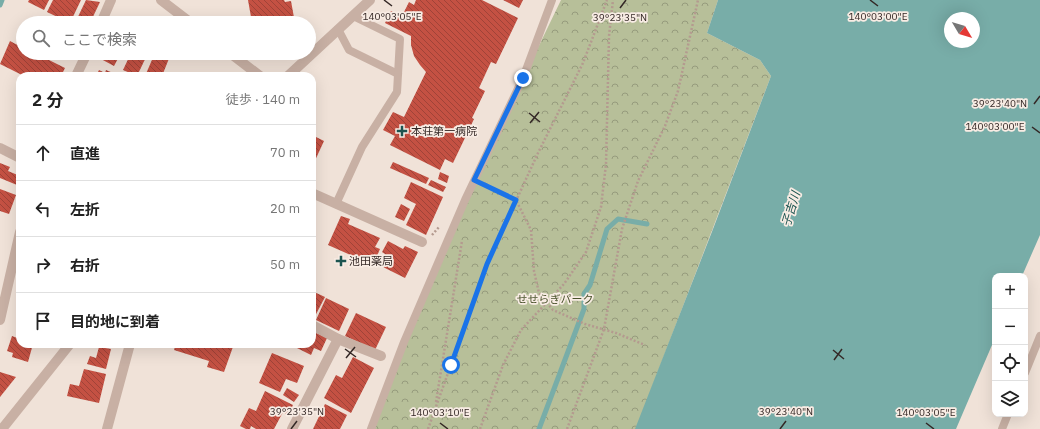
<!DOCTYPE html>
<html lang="ja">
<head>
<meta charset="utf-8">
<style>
	body { margin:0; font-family:"IBM Plex Sans","Noto Sans JP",sans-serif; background:#f6f6f6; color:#222 }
	.controls { position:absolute; right:12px; bottom:12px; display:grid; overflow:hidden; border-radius:8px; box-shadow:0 4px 16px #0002 }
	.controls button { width:36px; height:36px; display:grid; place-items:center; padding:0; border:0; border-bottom:1px solid #e0e0e0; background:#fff; color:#222; font:20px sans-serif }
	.compass { position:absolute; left:944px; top:12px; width:36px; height:36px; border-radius:50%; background:#fff; box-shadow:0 4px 16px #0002; rotate:128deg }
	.stop { position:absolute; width:12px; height:12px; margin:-9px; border:3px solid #1a73e8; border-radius:50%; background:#fff }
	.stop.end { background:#1a73e8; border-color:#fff; box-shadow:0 1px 4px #0008 }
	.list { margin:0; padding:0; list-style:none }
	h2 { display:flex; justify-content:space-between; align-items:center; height:52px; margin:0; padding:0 16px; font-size:17px }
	h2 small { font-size:13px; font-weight:400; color:#767676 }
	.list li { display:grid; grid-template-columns:26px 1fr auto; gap:12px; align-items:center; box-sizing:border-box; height:56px; padding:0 16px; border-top:1px solid #e0e0e0 }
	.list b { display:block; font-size:15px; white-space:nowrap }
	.list em { font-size:13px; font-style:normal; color:#767676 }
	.icon { flex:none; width:22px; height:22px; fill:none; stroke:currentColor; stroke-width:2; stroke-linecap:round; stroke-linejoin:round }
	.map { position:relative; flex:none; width:1040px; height:429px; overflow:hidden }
	.search { position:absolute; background:#fff; box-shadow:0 4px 16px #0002; left:16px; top:16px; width:300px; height:44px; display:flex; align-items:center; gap:10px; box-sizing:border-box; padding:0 14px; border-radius:22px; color:#767676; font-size:15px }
	.panel { position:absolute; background:#fff; box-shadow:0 4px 16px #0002; left:16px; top:72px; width:300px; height:276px; border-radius:12px }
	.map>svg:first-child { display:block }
	.park { fill:url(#park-crowns) }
	.water { fill:#78ada8; fill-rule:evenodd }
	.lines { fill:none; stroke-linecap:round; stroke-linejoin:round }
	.stream { stroke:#78ada8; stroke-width:5 }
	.building { fill:url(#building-back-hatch) }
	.path { stroke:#b49a8f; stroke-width:2.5; stroke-dasharray:2 2; stroke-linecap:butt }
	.service { stroke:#c8b0a4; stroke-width:8 }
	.minor { stroke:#c8b0a4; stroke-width:10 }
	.tertiary { stroke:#c8b0a4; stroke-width:10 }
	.route { stroke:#1a73e8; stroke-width:5 }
	.ticks { fill:none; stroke:#342826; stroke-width:1.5 }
	.poi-dot { fill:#1c5450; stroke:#f8ece4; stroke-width:1.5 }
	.labels { text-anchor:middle; stroke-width:3.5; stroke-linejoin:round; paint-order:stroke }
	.poi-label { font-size:11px; fill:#342826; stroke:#f8ece4; text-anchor:start }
	.park-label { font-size:11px; fill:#48512a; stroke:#f8ece4 }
	.water-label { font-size:12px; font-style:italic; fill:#1c5450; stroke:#f8ece4 }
	.ticks-label { font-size:10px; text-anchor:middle; fill:#342826; stroke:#f8ece4; stroke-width:3.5; stroke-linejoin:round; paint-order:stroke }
</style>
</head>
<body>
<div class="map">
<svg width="1040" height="429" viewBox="0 0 1040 429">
	<defs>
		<pattern id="park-crowns" width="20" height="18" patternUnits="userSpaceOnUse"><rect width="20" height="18" fill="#b7bf99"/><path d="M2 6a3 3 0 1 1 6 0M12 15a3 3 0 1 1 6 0" fill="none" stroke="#969b7d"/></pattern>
		<pattern id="building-back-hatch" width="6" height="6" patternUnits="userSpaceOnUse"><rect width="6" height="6" fill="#c45143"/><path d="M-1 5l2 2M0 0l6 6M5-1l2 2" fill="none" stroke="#a04338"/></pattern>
	</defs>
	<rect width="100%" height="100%" fill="#f0e2d8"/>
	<path class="park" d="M561 0H718L707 33 760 60 771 76 636 429H371L474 180Z"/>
	<path class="water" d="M718 0H1040V235L1022 276H995V338L956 429H635L713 229 771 76 760 60 707 33ZM950 18H974V42H950Z"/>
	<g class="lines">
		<g class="stream">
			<path d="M0 5 2 0"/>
			<path d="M539 429 584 309V294L590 285 607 229 618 219 647 224"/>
		</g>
	</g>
	<g class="building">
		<path d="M29 0H49L44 10 28 2Z"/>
		<path d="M53 0H81L70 23 47 12Z"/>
		<path d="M86 0 100 2 90 23H75Z"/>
		<path d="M248 0H284L285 2 291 1 295 23H256L255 16 251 17Z"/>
		<path d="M416 0H482L518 18 496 64 491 62 479 88 485 91 472 118 474 119 453 163 445 159 440 170 390 145 395 136 383 130 393 112 404 117 426 72 420 65 414 56 411 45V36L385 23 391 11 402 16 409 2 414 5Z"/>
		<path d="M503 0H523L519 8Z"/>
		<path d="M10 41 23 48V53H35L65 68 61 76 53 75V76H24L0 64Z"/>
		<path d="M104 53H121L114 66 101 59Z"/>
		<path d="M131 53H148L137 76 123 70Z"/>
		<path d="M155 53H163L170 56 162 76H145Z"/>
		<path d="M99 70 105 73 106 70 120 76H96Z"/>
		<path d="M312 135 324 141 312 167Z"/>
		<path d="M393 162 429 178 426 184 390 168Z"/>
		<path d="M0 163 10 167 8 171 20 176 17 185 0 178Z"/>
		<path d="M440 172 449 176 447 183 438 179Z"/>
		<path d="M431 180 446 187 443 192 428 185Z"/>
		<path d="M411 182 443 197 426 235 406 225 416 204 404 198Z"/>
		<path d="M0 189 16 195 9 214 0 211Z"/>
		<path d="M401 204 410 209 404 221 395 217Z"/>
		<path d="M341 216 350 219 348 224 380 238 375 247 380 249 373 265 328 245Z"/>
		<path d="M388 241 403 249 405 246 418 252 405 278 379 265 385 254 382 252Z"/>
		<path d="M312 291 325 297 314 318 312 317Z"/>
		<path d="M326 298 349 309 339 331 316 320Z"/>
		<path d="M356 313 386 327 375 350 345 336Z"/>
		<path d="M312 331 327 338 321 351 314 348 311 355 295 347 296 344H312Z"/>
		<path d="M12 336 20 339V344H33L28 362 12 357 13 353 7 351Z"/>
		<path d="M176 344H234L224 372 207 367 209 361 174 350Z"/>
		<path d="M99 347 111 349 106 369 87 364 90 356 96 358Z"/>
		<path d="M272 353 304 366 297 383 286 379 280 392 259 383Z"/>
		<path d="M353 357 374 368 351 413 324 398 336 375 342 378Z"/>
		<path d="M84 369 106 374 99 403 67 396 70 384 79 386Z"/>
		<path d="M0 372 16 377 0 397Z"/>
		<path d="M287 388 299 395 294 402 283 395Z"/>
		<path d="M265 391 293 405 288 415 283 412 274 429H256L251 426 250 429H246L240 426 249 408 256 411Z"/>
		<path d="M325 404 347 415 340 429H313Z"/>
	</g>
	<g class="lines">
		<g class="path">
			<path d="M485 185 516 200 531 230 534 271 539 293 553 310 585 324 616 333 645 345"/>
			<path d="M432 235 439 227"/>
			<path d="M436 402 462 241"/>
			<path d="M428 429 487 264 538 153 583 63 607 0"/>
			<path d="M480 429 503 365 521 330 564 284 586 252 601 207 606 164 609 36 613 0"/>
			<path d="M567 429 604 329 622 229 638 181 665 126 678 91 698 0"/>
		</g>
		<g class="service">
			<path d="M338 29 349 50 398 74"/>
			<path d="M336 204 362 147 397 92 400 39 353 16"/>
			<path d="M1025 373 1040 336"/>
			<path d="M371 429 404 342 465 200 523 78 552 0"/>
			<path d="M1002 429 1008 414"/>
		</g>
		<g class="minor">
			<path d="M101 23 111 0"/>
			<path d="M76 76 87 53"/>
			<path d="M0 148 20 158"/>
			<path d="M312 193 422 242"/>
			<path d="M0 320 20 232"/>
			<path d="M312 325 338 339 381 356"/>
			<path d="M107 429 130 344"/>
			<path d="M292 429 338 339"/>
		</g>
		<g class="tertiary">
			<path d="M161 0 191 23"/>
			<path d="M230 53 260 76"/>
			<path d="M288 76 370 0"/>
			<path d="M2 429 70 344"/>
		</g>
	</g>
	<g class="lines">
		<path class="route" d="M451 365 487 264 516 200 474 180 523 78"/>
	</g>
	<path class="ticks" d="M384 0 392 6M870 0 878 6M620 8 626 0M1034 104 1040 96M529 113 540 122M530 123 539 112M1032 127 1040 133M345 349 356 357M833 350 844 359M346 358 355 347M834 360 842 349M440 423 448 429M926 423 934 429M291 429 297 421M780 429 786 421"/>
	<g class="poi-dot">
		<path d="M400 125h4v4h4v4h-4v4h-4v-4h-4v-4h4z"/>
		<path d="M339 255h4v4h4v4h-4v4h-4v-4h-4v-4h4z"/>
	</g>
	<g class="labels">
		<g class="poi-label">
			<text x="411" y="135">本荘第一病院</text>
			<text x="349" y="265">池田薬局</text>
		</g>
		<g class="park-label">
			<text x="555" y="303">せせらぎパーク</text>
		</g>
		<g class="water-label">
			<text transform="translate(791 209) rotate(-73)" y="4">子吉川</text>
		</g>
	</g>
	<g class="ticks-label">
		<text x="392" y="20">140°03'05"E</text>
		<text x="878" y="20">140°03'00"E</text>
		<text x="620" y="21">39°23'35"N</text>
		<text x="1000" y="107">39°23'40"N</text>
		<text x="995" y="130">140°03'00"E</text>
		<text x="297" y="415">39°23'35"N</text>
		<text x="786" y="415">39°23'40"N</text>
		<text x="440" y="416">140°03'10"E</text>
		<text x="926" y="416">140°03'05"E</text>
	</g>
</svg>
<div class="controls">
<button>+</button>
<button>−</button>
<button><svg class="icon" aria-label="locate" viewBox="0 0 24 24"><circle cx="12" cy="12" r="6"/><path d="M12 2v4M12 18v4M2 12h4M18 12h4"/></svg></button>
<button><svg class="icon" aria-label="layers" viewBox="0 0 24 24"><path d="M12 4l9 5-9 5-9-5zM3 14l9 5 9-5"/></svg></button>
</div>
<svg class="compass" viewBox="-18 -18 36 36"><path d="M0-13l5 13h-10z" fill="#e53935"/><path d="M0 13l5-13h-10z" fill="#767676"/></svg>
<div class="stop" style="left:451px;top:365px"></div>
<div class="stop end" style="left:523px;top:78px"></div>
<div class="search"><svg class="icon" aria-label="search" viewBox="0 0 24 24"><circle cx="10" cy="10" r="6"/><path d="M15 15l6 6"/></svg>ここで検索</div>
<section class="panel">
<h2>2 分<small>徒歩 · 140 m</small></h2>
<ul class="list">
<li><svg class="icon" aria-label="ahead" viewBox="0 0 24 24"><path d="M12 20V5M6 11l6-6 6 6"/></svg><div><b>直進</b></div><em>70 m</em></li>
<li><svg class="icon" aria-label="left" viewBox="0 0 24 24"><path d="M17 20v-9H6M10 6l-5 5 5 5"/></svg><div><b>左折</b></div><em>20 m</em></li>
<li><svg class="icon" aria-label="right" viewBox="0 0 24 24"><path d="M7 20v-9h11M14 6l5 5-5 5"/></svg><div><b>右折</b></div><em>50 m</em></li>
<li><svg class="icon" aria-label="arrive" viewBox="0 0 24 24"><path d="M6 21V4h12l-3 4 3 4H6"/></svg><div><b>目的地に到着</b></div></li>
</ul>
</section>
</div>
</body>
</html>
